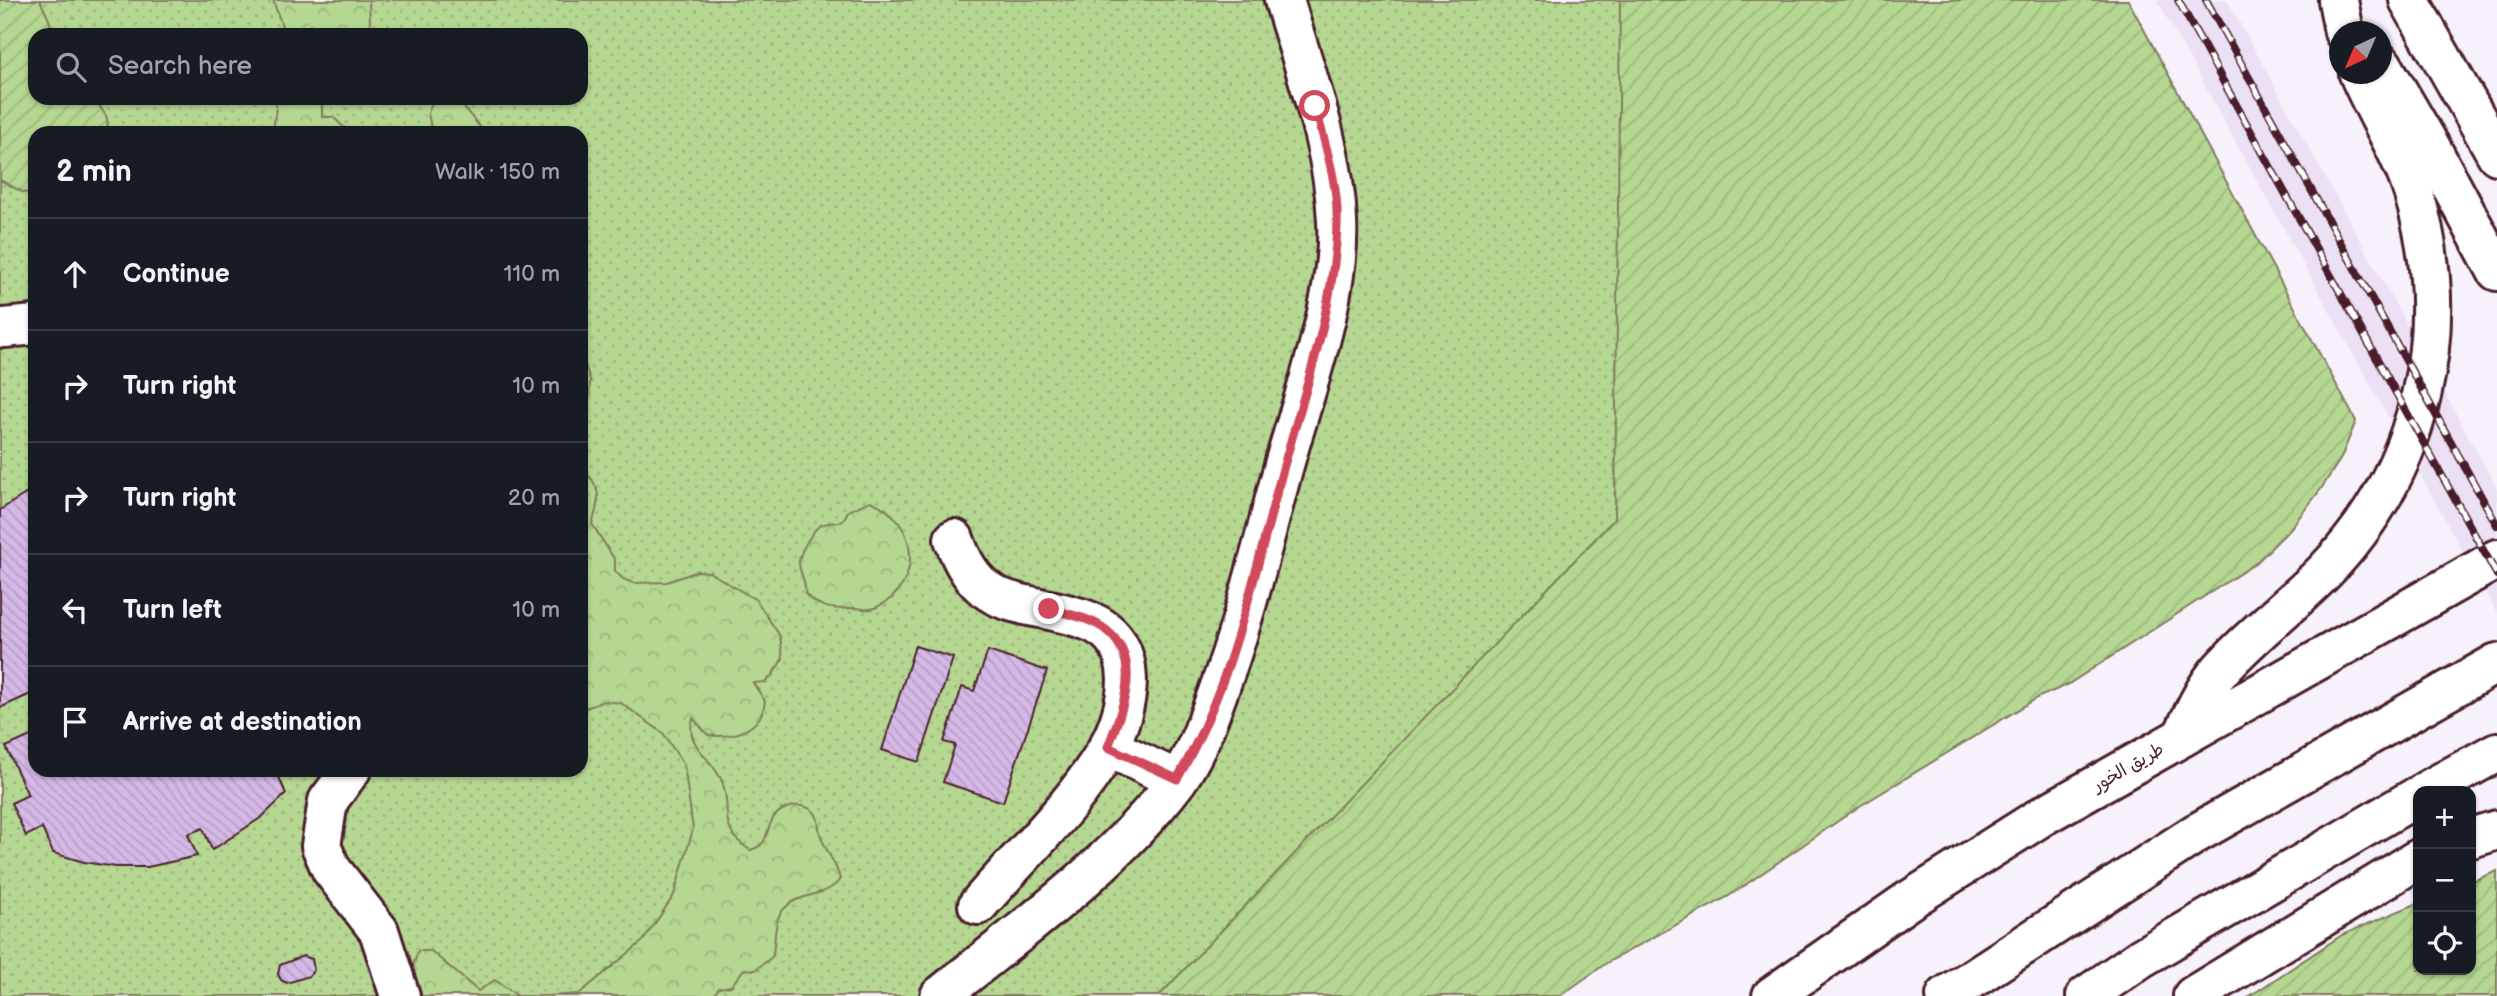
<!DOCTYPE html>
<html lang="en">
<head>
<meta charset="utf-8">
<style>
	body { margin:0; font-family:"Balsamiq Sans","Playpen Sans Arabic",sans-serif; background:#20242c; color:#f1f3f6 }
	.controls { position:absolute; right:21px; bottom:21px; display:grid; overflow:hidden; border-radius:14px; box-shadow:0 2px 5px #0004 }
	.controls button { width:63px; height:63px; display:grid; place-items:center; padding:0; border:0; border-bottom:2px solid #363941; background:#171b24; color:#f1f3f6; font:35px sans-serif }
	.compass { position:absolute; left:2329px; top:21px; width:63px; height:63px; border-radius:50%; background:#171b24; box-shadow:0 2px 5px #0004; rotate:224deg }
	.stop { position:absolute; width:21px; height:21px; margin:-16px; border:5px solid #d1495b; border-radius:50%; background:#fff }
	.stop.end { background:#d1495b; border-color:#fff; box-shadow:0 2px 7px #0008 }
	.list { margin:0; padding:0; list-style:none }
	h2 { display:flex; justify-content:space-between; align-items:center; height:91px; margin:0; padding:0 28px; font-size:30px }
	h2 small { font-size:23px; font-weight:400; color:#9ea1a6 }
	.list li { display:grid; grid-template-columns:46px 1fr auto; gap:21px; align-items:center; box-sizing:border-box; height:112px; padding:0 28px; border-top:2px solid #363941 }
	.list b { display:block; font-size:26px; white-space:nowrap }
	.list em { font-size:23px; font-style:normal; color:#9ea1a6 }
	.icon { flex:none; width:38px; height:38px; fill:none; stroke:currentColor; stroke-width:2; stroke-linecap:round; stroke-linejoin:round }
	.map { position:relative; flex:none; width:2497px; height:996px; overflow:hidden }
	.search { position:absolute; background:#171b24; box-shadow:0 2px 5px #0004; left:28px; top:28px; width:560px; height:77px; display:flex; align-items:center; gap:18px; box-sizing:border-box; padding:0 24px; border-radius:21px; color:#9ea1a6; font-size:26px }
	.panel { position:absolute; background:#171b24; box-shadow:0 2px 5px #0004; left:28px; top:126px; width:560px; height:651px; border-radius:21px }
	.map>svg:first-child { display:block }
	.built { fill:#ece0f4 }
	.grass { fill:url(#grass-dots); stroke:#807b5e; stroke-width:2; fill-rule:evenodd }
	.forest { fill:url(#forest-crowns); stroke:#807b5e; stroke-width:2 }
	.garden { fill:url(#garden-furrows); stroke:#807b5e; stroke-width:2 }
	.building { fill:url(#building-back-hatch); stroke:#4a1f2b; stroke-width:2 }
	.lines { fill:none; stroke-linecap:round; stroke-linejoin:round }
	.minor-casing { stroke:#4a1f2b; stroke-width:44 }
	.major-casing { stroke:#4a1f2b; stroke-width:44 }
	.highway-casing { stroke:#4a1f2b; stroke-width:44 }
	.minor { stroke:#fff; stroke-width:38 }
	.major { stroke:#fff; stroke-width:38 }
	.highway { stroke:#fff; stroke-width:38 }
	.rail-casing { stroke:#4a1f2b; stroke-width:8 }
	.rail { stroke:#fff; stroke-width:5; stroke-dasharray:16; stroke-linecap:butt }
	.route { stroke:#d1495b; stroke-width:9 }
	.labels { text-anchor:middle; stroke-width:5; stroke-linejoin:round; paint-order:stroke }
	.street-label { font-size:18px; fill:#4a1f2b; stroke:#fff }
</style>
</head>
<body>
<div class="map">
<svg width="2497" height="996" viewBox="0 0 2497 996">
	<defs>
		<pattern id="grass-dots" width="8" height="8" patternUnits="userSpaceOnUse" patternTransform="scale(1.75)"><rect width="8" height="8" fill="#b5d791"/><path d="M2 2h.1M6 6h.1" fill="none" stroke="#9db87d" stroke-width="1.8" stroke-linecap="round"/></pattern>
		<pattern id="forest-crowns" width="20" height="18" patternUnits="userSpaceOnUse" patternTransform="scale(1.75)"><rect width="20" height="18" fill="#b5d791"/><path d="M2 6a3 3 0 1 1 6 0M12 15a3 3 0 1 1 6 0" fill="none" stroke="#9db87d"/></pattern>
		<pattern id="garden-furrows" width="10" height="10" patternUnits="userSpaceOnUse" patternTransform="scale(1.75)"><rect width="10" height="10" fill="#b5d791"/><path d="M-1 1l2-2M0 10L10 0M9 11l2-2" fill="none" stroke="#9db87d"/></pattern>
		<pattern id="building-back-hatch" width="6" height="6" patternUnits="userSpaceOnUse" patternTransform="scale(1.75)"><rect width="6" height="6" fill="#d4b8e6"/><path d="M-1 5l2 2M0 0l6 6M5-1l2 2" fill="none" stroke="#b89ec5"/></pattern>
	</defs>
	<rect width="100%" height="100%" fill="#f6f1fa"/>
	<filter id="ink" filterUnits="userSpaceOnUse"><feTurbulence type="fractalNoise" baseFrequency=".0143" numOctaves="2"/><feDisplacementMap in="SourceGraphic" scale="14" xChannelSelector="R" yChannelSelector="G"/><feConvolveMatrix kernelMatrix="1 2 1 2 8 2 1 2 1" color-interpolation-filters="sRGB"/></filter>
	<g filter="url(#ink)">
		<path class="built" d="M2157 0H2227L2497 488V613Z"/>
		<path class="grass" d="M0 0H1687L1617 335 1615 518 1606 541 1159 996H0ZM35 35H581V98H35ZM35 133H581V770H35Z"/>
		<g class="forest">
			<path d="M273 0H369L370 24 364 35H285Z"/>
			<path d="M277 98H327L322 106V117H333L350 133H363H273Z"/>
			<path d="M434 98H456L485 133H432L428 113Z"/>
			<path d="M581 353 590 380 589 402 581 407Z"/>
			<path d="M581 468C603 486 600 500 592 524L615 560V571L623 579 633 583 667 582 698 571 709 572 756 600 780 636 783 658 772 676 765 682 753 683 765 701C762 730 733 739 708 735L693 718C683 746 715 759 723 784 732 813 717 829 750 850 770 845 764 832 774 817 783 806 803 801 814 812 820 819 818 826 820 833 824 849 836 862 840 879 826 900 795 890 780 914 773 926 776 944 772 957L755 970 744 969 731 986 719 988 713 996H548L579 994 643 941 674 895 693 829 684 765 663 733 621 703 604 701 581 710Z"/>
			<path d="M870 501C920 520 925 586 875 608 868 611 861 608 854 608 833 610 821 609 805 594 807 581 799 574 799 562 799 554 814 527 821 525 827 522 836 523 843 521L848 511Z"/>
			<path d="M418 951H431L478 991 495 980 518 996H420L413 967Z"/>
		</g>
		<g class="garden">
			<path d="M0 0H40L50 22 51 35H35V98H95L107 118 108 133H35V195L22 192 0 180Z"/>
			<path d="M1620 0H2128L2356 421 2341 458 2321 489 2289 530 2256 563 2067 685 2039 697 1860 806 1729 896 1608 962 1560 996H1159L1615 518Z"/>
			<path d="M2497 871V996H2250L2342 935 2418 903V970H2471V882Z"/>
		</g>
		<g class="building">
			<path d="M35 488V692L0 708V510Z"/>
			<path d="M915 646 953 658 919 762 882 750Z"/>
			<path d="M988 651 1047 671 1003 802 943 782 955 745 944 742 962 687 974 691Z"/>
			<path d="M35 734V770H276L286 794 262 817 212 850 203 828 188 834 197 856 148 867H116L84 862 53 853 42 828 26 836 11 803 28 795 6 747Z"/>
			<path d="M303 956 312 959 314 970 309 976 287 983 281 980 278 974 280 965Z"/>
		</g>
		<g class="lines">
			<g class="minor-casing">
				<g id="minor">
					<path d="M4 328 35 325"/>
					<path d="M954 539C980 617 1026 597 1089 621 1143 642 1130 709 1107 749 1075 805 1020 856 978 905"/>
					<path d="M1108 747 1177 780"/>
					<path d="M351 770 328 801 321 846 331 869 379 931 400 996"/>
					<path d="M940 996C1021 930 1112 866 1176 782 1195 756 1206 725 1217 695 1245 620 1263 542 1284 465 1304 393 1341 295 1337 221 1334 146 1305 72 1284 0"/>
				</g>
			</g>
			<g class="major-casing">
				<g id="major">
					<path d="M2409 0 2497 155"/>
					<path d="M2382 64 2430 146 2497 271"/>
				</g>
			</g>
			<g class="highway-casing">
				<g id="highway">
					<path d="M2338 0 2344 32"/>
					<path d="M2182 737C2193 714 2204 688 2221 669 2253 633 2292 605 2325 571 2423 470 2454 328 2414 194 2401 152 2376 114 2359 74"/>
					<path d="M2426 791 2497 752"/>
					<path d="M2471 838 2497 830"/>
					<path d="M1772 996 1908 901 2044 815 2497 559"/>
					<path d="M1946 996 2195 834 2497 663"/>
					<path d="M2086 996 2141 958 2418 796"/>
					<path d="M2193 996 2418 859"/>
				</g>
			</g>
			<use href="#minor" class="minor"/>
			<use href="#major" class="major"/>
			<use href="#highway" class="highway"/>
			<g class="rail-casing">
				<g id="rail">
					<path d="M2178 0 2497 575"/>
					<path d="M2206 0 2497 525"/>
				</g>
			</g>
			<use href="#rail" class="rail"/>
		</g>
	</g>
	<g class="lines" filter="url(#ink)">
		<path class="route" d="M1049 609C1068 614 1091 618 1106 630 1144 660 1122 710 1108 747L1177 779C1233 685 1254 574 1283 469 1305 390 1334 309 1337 226 1339 185 1325 145 1315 106"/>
	</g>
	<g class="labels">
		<g class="street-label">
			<text transform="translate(2128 767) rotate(-30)" y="6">طريق الخور</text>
		</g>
	</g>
</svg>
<div class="controls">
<button>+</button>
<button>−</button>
<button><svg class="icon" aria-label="locate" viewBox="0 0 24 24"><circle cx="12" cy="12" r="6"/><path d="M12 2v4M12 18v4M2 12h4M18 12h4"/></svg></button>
</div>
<svg class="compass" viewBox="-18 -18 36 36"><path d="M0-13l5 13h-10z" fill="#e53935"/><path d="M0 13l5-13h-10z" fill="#9ea1a6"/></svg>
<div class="stop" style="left:1315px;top:106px"></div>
<div class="stop end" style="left:1049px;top:609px"></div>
<div class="search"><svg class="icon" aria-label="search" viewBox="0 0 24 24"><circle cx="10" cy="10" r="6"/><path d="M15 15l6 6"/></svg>Search here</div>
<section class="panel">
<h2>2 min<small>Walk · 150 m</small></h2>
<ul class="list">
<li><svg class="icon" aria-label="ahead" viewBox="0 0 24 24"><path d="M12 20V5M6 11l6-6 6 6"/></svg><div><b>Continue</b></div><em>110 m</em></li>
<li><svg class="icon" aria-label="right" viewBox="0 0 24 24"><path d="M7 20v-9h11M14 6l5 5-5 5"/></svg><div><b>Turn right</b></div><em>10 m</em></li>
<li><svg class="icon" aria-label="right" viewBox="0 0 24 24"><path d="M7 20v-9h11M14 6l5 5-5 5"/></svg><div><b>Turn right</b></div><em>20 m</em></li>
<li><svg class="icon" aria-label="left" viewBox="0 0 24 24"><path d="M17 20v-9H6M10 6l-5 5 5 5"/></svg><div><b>Turn left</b></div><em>10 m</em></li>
<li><svg class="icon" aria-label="arrive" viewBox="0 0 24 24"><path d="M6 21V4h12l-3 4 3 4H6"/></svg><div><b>Arrive at destination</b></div></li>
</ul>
</section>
</div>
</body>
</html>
